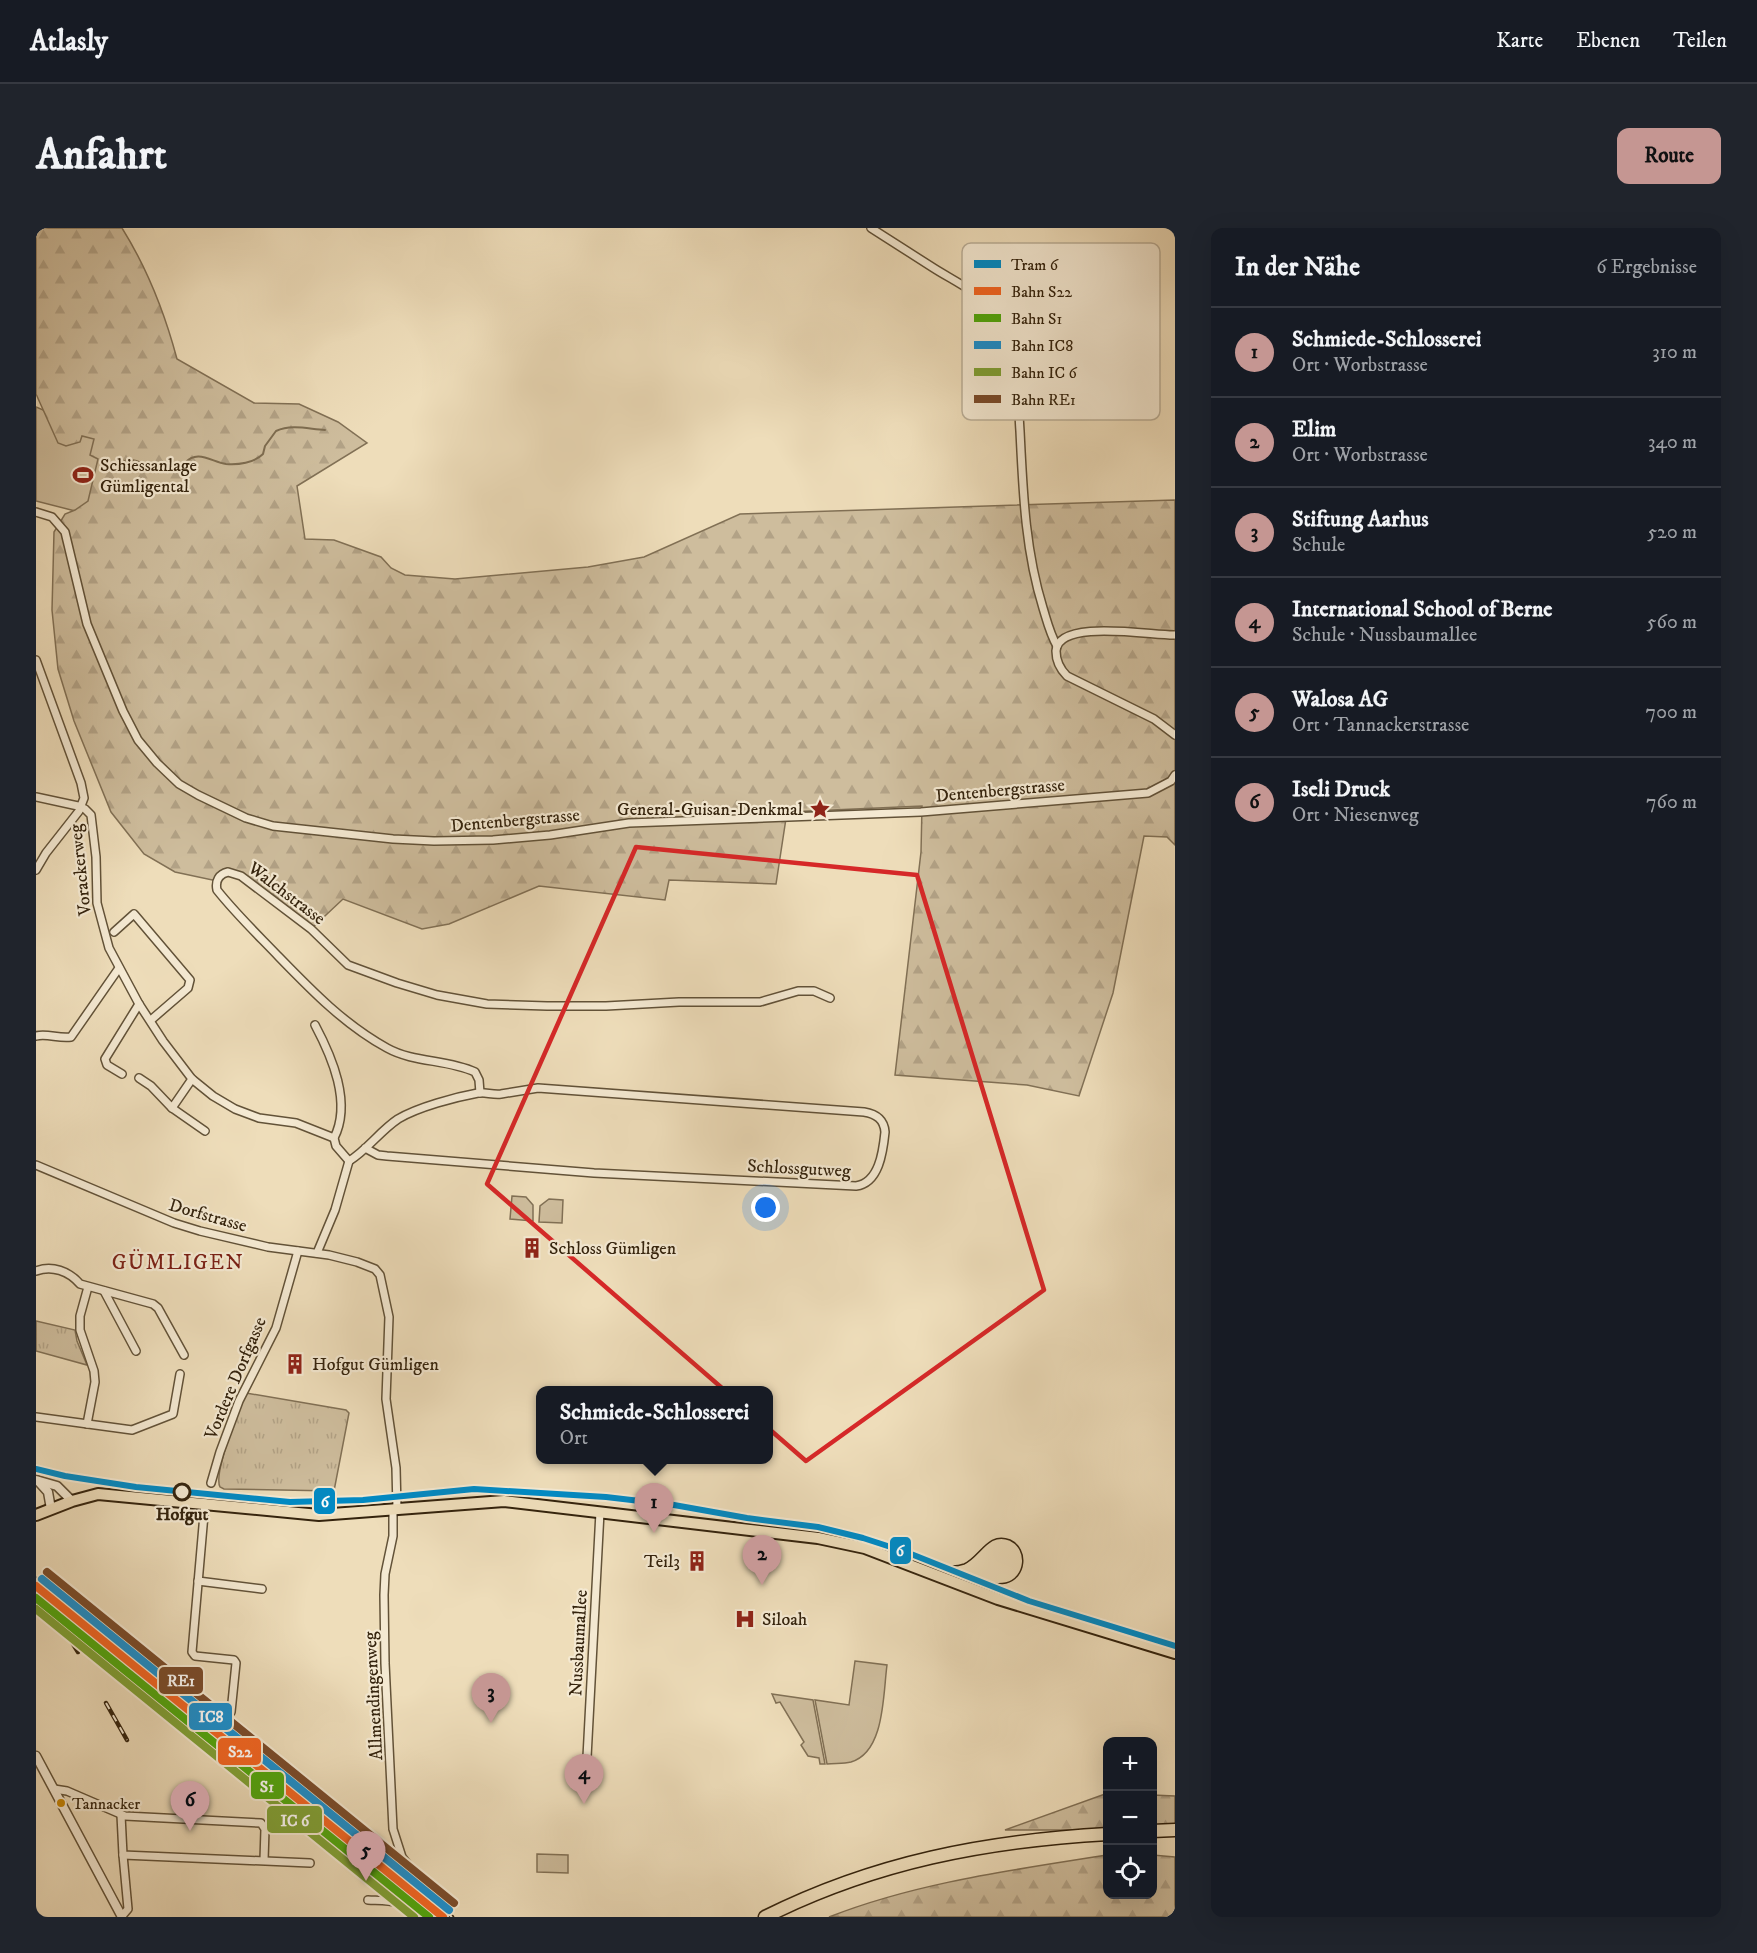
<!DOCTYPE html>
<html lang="de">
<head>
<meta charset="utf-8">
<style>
	body { margin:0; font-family:"IM FELL DW Pica",serif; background:#20242c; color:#f1f3f6 }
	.controls { position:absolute; right:18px; bottom:18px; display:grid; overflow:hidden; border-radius:12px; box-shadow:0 6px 24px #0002 }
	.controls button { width:54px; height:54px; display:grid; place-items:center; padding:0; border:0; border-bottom:2px solid #363941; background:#171b24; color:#f1f3f6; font:30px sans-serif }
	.you { position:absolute; left:730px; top:980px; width:21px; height:21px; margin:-15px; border:4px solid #fff; border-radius:50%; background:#1a73e8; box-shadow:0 0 0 9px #1a73e833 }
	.badge { display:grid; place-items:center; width:39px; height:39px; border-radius:50%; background:#c59692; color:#111; font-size:20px; font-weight:700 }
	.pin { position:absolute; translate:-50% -50px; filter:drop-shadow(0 2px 3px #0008) }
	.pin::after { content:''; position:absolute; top:32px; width:21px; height:18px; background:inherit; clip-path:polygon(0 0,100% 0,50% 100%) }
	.popup { position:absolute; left:500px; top:1158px; width:237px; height:78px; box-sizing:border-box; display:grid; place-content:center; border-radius:12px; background:#171b24; filter:drop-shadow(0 2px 4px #0005); font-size:20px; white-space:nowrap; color:#9ea1a6 }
	.popup b { font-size:22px; color:#f1f3f6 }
	.popup::after { content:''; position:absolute; left:50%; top:100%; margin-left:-12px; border:12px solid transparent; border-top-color:#171b24 }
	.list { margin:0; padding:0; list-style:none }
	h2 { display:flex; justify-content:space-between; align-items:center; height:78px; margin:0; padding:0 24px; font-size:26px }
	h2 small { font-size:20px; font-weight:400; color:#9ea1a6 }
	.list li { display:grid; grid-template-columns:39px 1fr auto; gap:18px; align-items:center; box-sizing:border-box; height:90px; padding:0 24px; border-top:2px solid #363941 }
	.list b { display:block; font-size:22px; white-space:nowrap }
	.list p { margin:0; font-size:20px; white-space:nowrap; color:#9ea1a6 }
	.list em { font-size:20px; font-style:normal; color:#9ea1a6 }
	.icon { flex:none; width:33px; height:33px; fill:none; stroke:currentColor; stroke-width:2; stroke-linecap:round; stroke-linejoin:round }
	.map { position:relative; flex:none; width:1139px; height:1689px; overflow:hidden; border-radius:12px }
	header { display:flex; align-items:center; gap:36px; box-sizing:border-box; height:84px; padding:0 30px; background:#171b24; border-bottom:2px solid #363941 }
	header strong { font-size:28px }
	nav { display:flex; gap:33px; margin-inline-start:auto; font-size:21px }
	.intro { display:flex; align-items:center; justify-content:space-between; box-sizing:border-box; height:144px; padding:0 36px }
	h1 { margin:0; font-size:42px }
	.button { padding:15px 27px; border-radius:12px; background:#c59692; color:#111; font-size:21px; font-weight:700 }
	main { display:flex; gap:36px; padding:0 36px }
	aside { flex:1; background:#171b24; border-radius:12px; box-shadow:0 6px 24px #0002 }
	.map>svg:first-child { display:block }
	.grass { fill:#cebd9d; stroke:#817055; stroke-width:1.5 }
	.forest { fill:url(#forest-firs); stroke:#817055; stroke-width:1.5 }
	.park { fill:url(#park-tufts); stroke:#817055; stroke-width:1.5 }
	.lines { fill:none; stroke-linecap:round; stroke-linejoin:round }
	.stream { stroke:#7e6d51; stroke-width:2 }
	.minor-casing { stroke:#625238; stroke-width:10 }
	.tertiary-casing { stroke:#625238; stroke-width:11 }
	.primary-casing { stroke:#34230d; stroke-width:14 }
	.trunk-casing { stroke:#34230d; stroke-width:15 }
	.minor { stroke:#f4e9d2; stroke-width:7 }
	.tertiary { stroke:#f4e9d2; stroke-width:8 }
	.primary { stroke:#eeddba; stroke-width:10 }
	.trunk { stroke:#eeddba; stroke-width:12 }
	.tram { stroke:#34230d; stroke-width:1.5 }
	.rail-casing { stroke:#34230d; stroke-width:4.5 }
	.rail { stroke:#f4e9d2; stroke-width:2; stroke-dasharray:7; stroke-linecap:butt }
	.rail-1-casing { stroke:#f4e9d2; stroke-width:12 }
	.rail-2-casing { stroke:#f4e9d2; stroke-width:12 }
	.rail-3-casing { stroke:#f4e9d2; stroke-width:12 }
	.rail-4-casing { stroke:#f4e9d2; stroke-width:12 }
	.rail-5-casing { stroke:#f4e9d2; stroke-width:12 }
	.rail-1 { stroke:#f26522; stroke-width:8 }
	.rail-2 { stroke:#50a70c; stroke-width:8 }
	.rail-3 { stroke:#1a8fce; stroke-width:8 }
	.rail-4 { stroke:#80a134; stroke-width:8 }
	.rail-5 { stroke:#7a4b2a; stroke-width:8 }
	.tram-1-casing { stroke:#f4e9d2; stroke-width:10 }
	.tram-1 { stroke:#008ac5; stroke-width:6 }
	.marked { fill:none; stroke:#d62828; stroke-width:4.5; stroke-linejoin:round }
	.stop-dot { fill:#f4e9d2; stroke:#34230d; stroke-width:3 }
	.bus-dot { fill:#c68503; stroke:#f4e9d2; stroke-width:2 }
	.labels { text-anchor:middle; stroke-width:4.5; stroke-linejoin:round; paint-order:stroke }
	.bus-label { font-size:16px; fill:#34230d; stroke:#f4e9d2; text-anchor:start }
	.poi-label { font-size:18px; fill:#34230d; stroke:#f4e9d2; text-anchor:start }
	.street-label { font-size:18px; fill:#34230d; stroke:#f4e9d2 }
	.stop-label { font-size:18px; font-weight:bold; fill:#34230d; stroke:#f4e9d2 }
	.quarter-label { font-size:21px; letter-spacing:1.5px; fill:#7a1f14; stroke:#f4e9d2 }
	.key { fill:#f4e9d2; stroke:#baae97; stroke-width:1.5 }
	.key-label { font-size:16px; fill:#34230d }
	.line-badge { stroke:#f4e9d2; stroke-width:2 }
	.badge-label { font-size:16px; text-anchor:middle; font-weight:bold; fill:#fff }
</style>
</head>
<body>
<header>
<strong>Atlasly</strong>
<nav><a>Karte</a><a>Ebenen</a><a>Teilen</a></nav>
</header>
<div class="intro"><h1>Anfahrt</h1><a class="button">Route</a></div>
<main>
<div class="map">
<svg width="1139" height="1689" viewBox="0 0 1139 1689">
	<defs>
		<pattern id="forest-firs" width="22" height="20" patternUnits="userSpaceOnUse" patternTransform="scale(1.5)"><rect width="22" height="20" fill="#cebd9d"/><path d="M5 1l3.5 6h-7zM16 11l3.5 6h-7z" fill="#b2a286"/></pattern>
		<pattern id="park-tufts" width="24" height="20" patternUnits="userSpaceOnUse" patternTransform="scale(1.5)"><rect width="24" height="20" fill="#cebd9d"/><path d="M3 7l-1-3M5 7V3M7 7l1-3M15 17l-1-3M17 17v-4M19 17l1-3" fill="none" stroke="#b2a286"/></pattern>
	</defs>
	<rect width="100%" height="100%" fill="#eeddba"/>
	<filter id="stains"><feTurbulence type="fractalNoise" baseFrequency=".00333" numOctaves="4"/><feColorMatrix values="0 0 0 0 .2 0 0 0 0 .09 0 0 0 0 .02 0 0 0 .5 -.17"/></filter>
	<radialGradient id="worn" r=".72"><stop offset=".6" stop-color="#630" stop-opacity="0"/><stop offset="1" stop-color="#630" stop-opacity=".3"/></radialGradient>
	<g class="grass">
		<path d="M0 179 79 213 51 286 0 273Z"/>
		<path d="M476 968 490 969 497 977V993L474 991Z"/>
		<path d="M513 971 527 972 526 995 503 994 504 978Z"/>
		<path d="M819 1433 851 1437C847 1466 849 1524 815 1534 807 1536 799 1535 791 1536L779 1472 813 1477Z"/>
		<path d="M736 1466 777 1472 789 1536H784L783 1530 772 1528 765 1517 768 1514 744 1474 740 1475Z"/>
		<path d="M501 1626 532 1627V1645L501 1644Z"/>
	</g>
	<g class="forest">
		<path d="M0 0H86C111 40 129 86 141 131L218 175 263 176 302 194 331 215 261 258 269 311 298 312 345 329 355 340 369 347 419 351 552 339 608 329 704 286 1139 272V617L1131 609 1108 608 1077 765 1043 868 991 857 859 847 885 624 886 578 751 584 740 656 633 652 629 672 503 658 413 696 386 701 307 671 275 701 196 644 181 653 139 644 108 626 75 584 38 493 22 441 16 382 18 304 29 286 39 282 52 273 62 231 54 227 58 211 46 208 44 214 30 218 22 215 0 166Z"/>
		<path d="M1069 1566H1071V1600L1041 1602H969Z"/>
		<path d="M1116 1567 1139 1568V1596L1117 1597Z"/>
		<path d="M1071 1627 1072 1666H1116L1117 1627 1139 1629V1689H793C882 1654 978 1642 1071 1627Z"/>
	</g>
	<g class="park">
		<path d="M0 1093 39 1102 41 1113 51 1137 0 1123Z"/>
		<path d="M210 1165 310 1182 313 1185 298 1263 188 1261 184 1259C177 1246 203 1181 210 1165Z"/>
	</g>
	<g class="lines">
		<path class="stream" d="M78 240C95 223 106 238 123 241L134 235H149C161 221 176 234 190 236 202 237 218 235 227 226L229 218 240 203C256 196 272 201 289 202"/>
		<g class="minor-casing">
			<g id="minor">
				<path d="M835 0C855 13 876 26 896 39 916 52 941 63 956 81 985 113 981 163 984 203 987 263 989 322 1007 380 1011 393 1014 406 1021 418"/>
				<path d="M0 284 16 289 29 304 51 396 87 483 102 512 121 535 143 556 162 567 210 590 237 598 357 611 398 613 457 612 514 607 593 595 885 584 1112 565 1135 553 1139 547"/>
				<path d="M1139 407C1117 408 1022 390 1020 423 1020 433 1024 441 1031 448L1118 491 1139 507"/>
				<path d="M0 432 45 555 48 570 43 583 10 625 0 642"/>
				<path d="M0 569 42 578 49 581 55 587 60 629 61 675 73 720 103 776 127 813 156 851 177 868 199 881 223 890 260 895 298 910"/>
				<path d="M78 704 98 686 154 752 152 760 115 792"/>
				<path d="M279 797C296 829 316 875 298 910L300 918 313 933"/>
				<path d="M0 808C11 805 23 811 35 809L83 740"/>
				<path d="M86 846 71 837 69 831 103 776"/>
				<path d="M103 850 115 858 136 880 156 851"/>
				<path d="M444 865 443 852 439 844C411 831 378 835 351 820 309 797 276 763 243 729 222 707 200 686 181 662 179 653 183 646 192 644L205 648 275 701 312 737 361 755 401 767 451 776 511 778H570L643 774H724L762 763H778L794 770"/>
				<path d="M136 880 169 903"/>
				<path d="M313 933C331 922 344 903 362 891 382 879 420 869 442 865 449 864 457 867 465 866 478 864 490 862 502 860L828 884C840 886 848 891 849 904 847 924 843 955 820 958L558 945 351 928 342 927 329 920"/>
				<path d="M0 937 138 995 164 1003 232 1019 293 1027 321 1034 339 1041 344 1047 353 1089 350 1171 360 1240 361 1281"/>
				<path d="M281 1025 299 982 313 933"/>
				<path d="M0 1043C16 1037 33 1043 44 1056L117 1076 122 1080 148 1127"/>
				<path d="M68 1063 100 1123"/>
				<path d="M0 1189 96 1202 137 1186 144 1146"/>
				<path d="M51 1196 59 1154 58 1143 44 1102V1088L52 1059"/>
				<path d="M175 1255 184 1224 203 1173 240 1100 262 1023"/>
				<path d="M169 1275 156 1424 159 1428 198 1432 200 1435 195 1484"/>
				<path d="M357 1282V1308L349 1346 348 1367 349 1435 357 1601 366 1629 380 1647"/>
				<path d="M162 1353 226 1361"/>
				<path d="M550 1548 564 1284"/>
				<path d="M18 1561 31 1563 89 1588 225 1595 229 1601 228 1632"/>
				<path d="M85 1587 87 1627 274 1635"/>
				<path d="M332 1672C351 1673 369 1671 380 1689"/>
				<path d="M86 1688 92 1681 87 1627"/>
			</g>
		</g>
		<g class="tertiary-casing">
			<g id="tertiary">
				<path d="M0 1252 21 1258 36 1273"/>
				<path d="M2 1253 12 1264 15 1281"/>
				<path d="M0 1528 86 1689"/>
			</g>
		</g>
		<g class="primary-casing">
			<path id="primary" d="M0 1287 36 1273 62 1266 283 1287 468 1273 782 1310 829 1320 962 1371 1139 1425"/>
		</g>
		<g class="trunk-casing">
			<g id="trunk">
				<path d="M1116 1603 1139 1602"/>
				<path d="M729 1689C839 1634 949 1613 1072 1606"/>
			</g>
		</g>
		<use href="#minor" class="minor"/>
		<use href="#tertiary" class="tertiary"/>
		<use href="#primary" class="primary"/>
		<use href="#trunk" class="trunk"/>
		<path class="tram" d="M896 1334C907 1338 917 1340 928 1336 944 1329 952 1303 974 1312 993 1321 990 1350 970 1355 957 1358 941 1352 929 1348"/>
		<g class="rail-casing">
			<g id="rail">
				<path d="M0 1351 416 1689"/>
				<path d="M0 1369 22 1392 42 1424"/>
				<path d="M98 1442 178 1509"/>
				<path d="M70 1475 91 1512"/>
			</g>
		</g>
		<use href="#rail" class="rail"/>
		<g class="rail-1-casing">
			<path id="rail-1" d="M0 1358 407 1689"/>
		</g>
		<g class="rail-2-casing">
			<path id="rail-2" d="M0 1370 393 1689"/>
		</g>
		<g class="rail-3-casing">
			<path id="rail-3" d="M6 1351 413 1682"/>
		</g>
		<g class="rail-4-casing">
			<path id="rail-4" d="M0 1381 378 1689"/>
		</g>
		<g class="rail-5-casing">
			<path id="rail-5" d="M11 1344 418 1675"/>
		</g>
		<use href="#rail-1" class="rail-1"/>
		<use href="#rail-2" class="rail-2"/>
		<use href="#rail-3" class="rail-3"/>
		<use href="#rail-4" class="rail-4"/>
		<use href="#rail-5" class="rail-5"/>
		<g class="tram-1-casing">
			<path id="tram-1" d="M0 1241 29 1248 100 1259 254 1274 327 1272 438 1261 570 1269 638 1277 711 1290 782 1299 827 1310 870 1324 993 1373 1139 1418"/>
		</g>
		<use href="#tram-1" class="tram-1"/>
	</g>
	<path class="marked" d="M600 619 881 647 1008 1062 770 1233 451 956Z"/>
	<defs>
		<g id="stadium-bare" transform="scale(1.62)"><path d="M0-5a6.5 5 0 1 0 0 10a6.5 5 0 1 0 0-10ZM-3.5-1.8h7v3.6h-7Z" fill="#8f2418" stroke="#f4e9d2" stroke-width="2.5" paint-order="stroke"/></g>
		<g id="sight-bare" transform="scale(1.62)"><path d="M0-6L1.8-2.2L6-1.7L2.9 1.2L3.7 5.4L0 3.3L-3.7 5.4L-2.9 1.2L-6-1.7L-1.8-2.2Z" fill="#8f2418" stroke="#f4e9d2" stroke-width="2.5" paint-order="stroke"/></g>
		<g id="building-bare" transform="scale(1.62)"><path d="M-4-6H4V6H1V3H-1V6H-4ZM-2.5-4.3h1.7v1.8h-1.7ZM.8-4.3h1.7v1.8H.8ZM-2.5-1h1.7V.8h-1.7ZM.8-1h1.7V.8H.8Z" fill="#8f2418" stroke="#f4e9d2" stroke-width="2.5" paint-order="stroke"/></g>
		<g id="hospital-bare" transform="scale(1.62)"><path d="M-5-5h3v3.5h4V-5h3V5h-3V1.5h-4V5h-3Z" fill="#8f2418" stroke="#f4e9d2" stroke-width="2.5" paint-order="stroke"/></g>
	</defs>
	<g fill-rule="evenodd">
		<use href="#stadium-bare" x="47" y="247"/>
		<use href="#sight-bare" x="784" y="581"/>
		<use href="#building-bare" x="496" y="1020"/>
		<use href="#building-bare" x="259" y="1136"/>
		<use href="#building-bare" x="661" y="1333"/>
		<use href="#hospital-bare" x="709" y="1391"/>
	</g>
	<circle class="stop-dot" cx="146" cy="1264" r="8"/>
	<circle class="bus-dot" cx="25" cy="1575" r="5"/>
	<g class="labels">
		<g class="bus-label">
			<text x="36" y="1581">Tannacker</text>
		</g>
		<g class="poi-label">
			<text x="64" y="243">Schiessanlage<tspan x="64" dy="21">Gümligental</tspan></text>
			<text x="767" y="587" text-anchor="end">General-Guisan-Denkmal</text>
			<text x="513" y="1026">Schloss Gümligen</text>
			<text x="276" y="1142">Hofgut Gümligen</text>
			<text x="644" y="1339" text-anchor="end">Teil3</text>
			<text x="726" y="1397">Siloah</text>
		</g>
		<g class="street-label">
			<text transform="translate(964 562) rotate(-5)" y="6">Dentenbergstrasse</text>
			<text transform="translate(479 592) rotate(-5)" y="6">Dentenbergstrasse</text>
			<text transform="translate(44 642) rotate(-96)" y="6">Vorackerweg</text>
			<text transform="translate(251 665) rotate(37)" y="6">Walchstrasse</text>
			<text transform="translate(763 940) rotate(3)" y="6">Schlossgutweg</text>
			<text transform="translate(172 987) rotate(16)" y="6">Dorfstrasse</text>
			<text transform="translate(199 1150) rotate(-67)" y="6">Vordere Dorfgasse</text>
			<text transform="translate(542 1415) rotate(-87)" y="6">Nussbaumallee</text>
			<text transform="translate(337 1468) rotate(-93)" y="6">Allmendingenweg</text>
		</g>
		<g class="stop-label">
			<text x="146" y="1292">Hofgut</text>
		</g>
		<g class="quarter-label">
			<text x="142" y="1041">GÜMLIGEN</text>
		</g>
	</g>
	<rect x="926" y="15" width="198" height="177" rx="9" class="key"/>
	<rect x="938" y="32" width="27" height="8" fill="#008ac5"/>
	<rect x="938" y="59" width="27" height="8" fill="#f26522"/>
	<rect x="938" y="86" width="27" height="8" fill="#50a70c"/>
	<rect x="938" y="113" width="27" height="8" fill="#1a8fce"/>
	<rect x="938" y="140" width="27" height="8" fill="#80a134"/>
	<rect x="938" y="167" width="27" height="8" fill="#7a4b2a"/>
	<g class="key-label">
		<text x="975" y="42">Tram 6</text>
		<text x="975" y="69">Bahn S22</text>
		<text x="975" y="96">Bahn S1</text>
		<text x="975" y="123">Bahn IC8</text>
		<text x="975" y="150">Bahn IC 6</text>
		<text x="975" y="177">Bahn RE1</text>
	</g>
	<g class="line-badge">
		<rect x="277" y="1259" width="23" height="28" rx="6" fill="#008ac5"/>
		<rect x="853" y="1308" width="23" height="29" rx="6" fill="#008ac5"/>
		<rect x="122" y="1438" width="46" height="29" rx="6" fill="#7a4b2a"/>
		<rect x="152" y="1474" width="45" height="29" rx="6" fill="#1a8fce"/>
		<rect x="181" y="1509" width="45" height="29" rx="6" fill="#f26522"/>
		<rect x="214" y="1543" width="35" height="29" rx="6" fill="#50a70c"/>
		<rect x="230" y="1577" width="57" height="29" rx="6" fill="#80a134"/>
	</g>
	<g class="badge-label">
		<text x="289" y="1279">6</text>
		<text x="864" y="1328">6</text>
		<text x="145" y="1458">RE1</text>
		<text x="175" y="1494">IC8</text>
		<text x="204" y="1529">S22</text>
		<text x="231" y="1564">S1</text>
		<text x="259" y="1598">IC 6</text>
	</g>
	<rect width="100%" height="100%" filter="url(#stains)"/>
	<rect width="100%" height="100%" fill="url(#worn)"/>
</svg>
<div class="controls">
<button>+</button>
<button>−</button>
<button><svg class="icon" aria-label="locate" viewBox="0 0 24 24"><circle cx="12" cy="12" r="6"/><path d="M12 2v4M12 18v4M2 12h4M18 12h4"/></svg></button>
</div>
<div class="you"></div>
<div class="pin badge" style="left:618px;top:1305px">1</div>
<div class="popup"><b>Schmiede-Schlosserei</b>Ort</div>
<div class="pin badge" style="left:726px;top:1357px">2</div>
<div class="pin badge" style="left:455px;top:1495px">3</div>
<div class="pin badge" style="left:548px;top:1576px">4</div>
<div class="pin badge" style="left:330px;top:1653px">5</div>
<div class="pin badge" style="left:154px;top:1603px">6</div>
</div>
<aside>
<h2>In der Nähe<small>6 Ergebnisse</small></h2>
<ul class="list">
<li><span class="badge">1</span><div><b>Schmiede-Schlosserei</b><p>Ort · Worbstrasse</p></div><em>310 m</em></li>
<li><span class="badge">2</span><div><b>Elim</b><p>Ort · Worbstrasse</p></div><em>340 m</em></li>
<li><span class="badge">3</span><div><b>Stiftung Aarhus</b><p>Schule</p></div><em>520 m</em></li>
<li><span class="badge">4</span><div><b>International School of Berne</b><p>Schule · Nussbaumallee</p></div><em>560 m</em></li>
<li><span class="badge">5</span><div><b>Walosa AG</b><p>Ort · Tannackerstrasse</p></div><em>700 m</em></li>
<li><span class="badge">6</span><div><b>Iseli Druck</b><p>Ort · Niesenweg</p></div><em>760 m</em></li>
</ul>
</aside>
</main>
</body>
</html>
